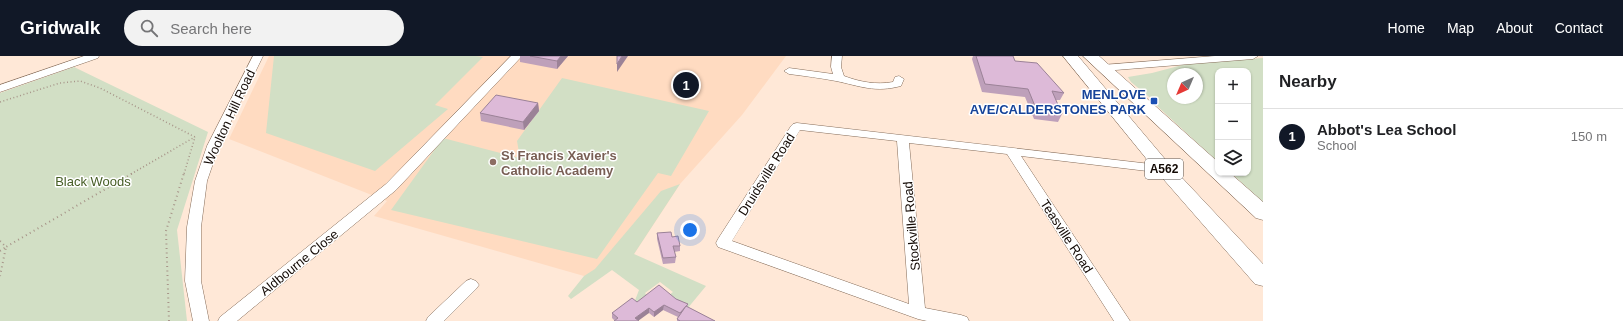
<!DOCTYPE html>
<html lang="en">
<head>
<meta charset="utf-8">
<style>
	body { margin:0; font-family:Helvetica,sans-serif; background:#f2f2f2; color:#202124 }
	.controls { position:absolute; right:12px; top:12px; display:grid; overflow:hidden; border-radius:8px; box-shadow:0 1px 3px #0004 }
	.controls button { width:36px; height:36px; display:grid; place-items:center; padding:0; border:0; border-bottom:1px solid #e0e0e0; background:#fff; color:#202124; font:20px sans-serif }
	.compass { position:absolute; left:1167px; top:12px; width:36px; height:36px; border-radius:50%; background:#fff; box-shadow:0 1px 3px #0004; rotate:224deg }
	.you { position:absolute; left:690px; top:174px; width:14px; height:14px; margin:-10px; border:3px solid #fff; border-radius:50%; background:#1a73e8; box-shadow:0 0 0 6px #1a73e833 }
	.badge { display:grid; place-items:center; width:26px; height:26px; border-radius:50%; background:#111827; color:#fff; font-size:13px; font-weight:700 }
	.pin { position:absolute; translate:-50% -50%; border:2px solid #fff; box-shadow:0 1px 4px #0006 }
	.list { margin:0; padding:0; list-style:none }
	h2 { display:flex; justify-content:space-between; align-items:center; height:52px; margin:0; padding:0 16px; font-size:17px }
	h2 small { font-size:13px; font-weight:400; color:#757577 }
	.list li { display:grid; grid-template-columns:26px 1fr auto; gap:12px; align-items:center; box-sizing:border-box; height:56px; padding:0 16px; border-top:1px solid #e0e0e0 }
	.list b { display:block; font-size:15px; white-space:nowrap }
	.list p { margin:0; font-size:13px; white-space:nowrap; color:#757577 }
	.list em { font-size:13px; font-style:normal; color:#757577 }
	.icon { flex:none; width:22px; height:22px; fill:none; stroke:currentColor; stroke-width:2; stroke-linecap:round; stroke-linejoin:round }
	.map { position:relative; flex:none; width:1263px; height:265px; overflow:hidden }
	header { display:flex; align-items:center; gap:24px; box-sizing:border-box; height:56px; padding:0 20px; background:#111827; color:#fff }
	header strong { font-size:19px }
	nav { display:flex; gap:22px; margin-inline-start:auto; font-size:14px }
	.search { width:280px; height:36px; background:#f2f2f2; display:flex; align-items:center; gap:10px; box-sizing:border-box; padding:0 14px; border-radius:22px; color:#757577; font-size:15px }
	main { display:flex }
	aside { flex:1; background:#fff }
	.map>svg:first-child { display:block }
	.built { fill:#ffdbc1 }
	.green { fill:#d2dfc5; fill-rule:evenodd }
	.lines { fill:none; stroke-linecap:round; stroke-linejoin:round }
	.minor-casing { stroke:#856c59; stroke-width:1 }
	.highway-casing { stroke:#856c59; stroke-width:1 }
	.path-far1 { stroke:#a79589; stroke-width:1.5; stroke-dasharray:1 2.5; stroke-linecap:butt }
	.path { stroke:#a79589; stroke-width:2; stroke-dasharray:1 3.5; stroke-linecap:butt }
	.minor { fill:#fff; fill-rule:evenodd }
	.highway { fill:#fff; fill-rule:evenodd }
	.wall { fill:#bea0ba }
	.shaded-wall { fill:#9b8297 }
	.building { fill:#ddbad8; stroke:#9b8297 }
	.transit-dot { fill:#1a4fb4; stroke:#fff; stroke-width:1.5 }
	.education-dot { fill:#8d6e63; stroke:#fff; stroke-width:1.5 }
	.labels { text-anchor:middle; stroke-width:3; stroke-linejoin:round; paint-order:stroke }
	.shield { fill:#fff; stroke:#59534f; stroke-width:1 }
	.shield-label { font-size:12px; font-weight:bold; fill:#120904 }
	.transit-label { font-size:13px; font-weight:bold; fill:#164399; stroke:#fff; text-anchor:end }
	.street-label { font-size:13px; fill:#120904; stroke:#fff }
	.education-label { font-size:13px; font-weight:bold; fill:#785e54; stroke:#fff; text-anchor:start }
	.park-label { font-size:13px; fill:#475e26; stroke:#fff }
</style>
</head>
<body>
<header>
<strong>Gridwalk</strong>
<div class="search"><svg class="icon" aria-label="search" viewBox="0 0 24 24"><circle cx="10" cy="10" r="6"/><path d="M15 15l6 6"/></svg>Search here</div>
<nav><a>Home</a><a>Map</a><a>About</a><a>Contact</a></nav>
</header>
<main>
<div class="map">
<svg width="1263" height="265" viewBox="0 0 1263 265">
	<rect width="100%" height="100%" fill="#ffe8d7"/>
	<path class="built" d="M269 0H786L742 59 680 128 634 198 612 214 584 220 374 160 387 145 229 83Z"/>
	<g class="green">
		<path d="M274 0H476L483 1 435 49 448 53 375 115 266 77Z"/>
		<path d="M1263 2V146L1231 117H1248V15H1218V106L1156 49 1154 45 1131 26 1128 21 1152 17 1186 8ZM1173 18H1197V42H1173Z"/>
		<path d="M74 11 208 76 177 174 187 265H0V37Z"/>
		<path d="M562 22 709 55 671 120 658 117 597 203 391 154 443 82 520 102 517 85Z"/>
		<path d="M680 128 634 198 706 230 687 253 668 240 673 236 660 226 645 237 648 241 637 249 634 247 639 234 612 214 571 243 568 240 584 220 595 213 661 135Z"/>
	</g>
	<g class="lines">
		<g class="minor-casing">
			<g id="minor">
				<path d="M84 0H99L98 2 0 36V29Z"/>
				<path d="M253 0H263L219 90 207 125 201 171V225L209 265H193L185 225 187 171 195 125 207 90Z"/>
				<path d="M511 0H522L396 134 237 265H218L220 261 386 128Z"/>
				<path d="M832 0H842L841 11 844 20C860 26 876 29 893 26L895 21 899 20 904 23 901 30C875 37 860 30 836 25 820 22 805 20 789 18L784 15 789 12 833 18 831 11Z"/>
				<path d="M1215 0H1258L1253 3 1103 15 1098 12 1103 9Z"/>
				<path d="M797 67 1168 110 1170 113 1168 116 1164 117 1021 100 1130 265H1114L1007 98 909 87 925 252 961 259 967 261 969 265H927L918 263 718 191 716 187 718 183 791 70 793 68ZM800 74 897 85 909 248 732 185Z"/>
				<path d="M471 223 476 225 479 229 476 233 444 265H426L428 261 466 225Z"/>
			</g>
		</g>
		<g class="highway-casing">
			<g id="highway">
				<path d="M1063 0H1078L1170 109 1263 208V230L1255 228 1158 117Z"/>
				<path d="M1083 0H1099L1218 106V117H1230L1263 146V164L1256 162Z"/>
			</g>
		</g>
		<g class="path-far1">
			<path d="M0 46 60 27 80 25 100 32 195 81 184 118"/>
			<path d="M131 118 195 81"/>
		</g>
		<g class="path">
			<path d="M0 185 6 191 133 117"/>
			<path d="M0 195 6 191 0 220"/>
			<path d="M169 265 166 175 184 117"/>
		</g>
		<use href="#minor" class="minor"/>
		<use href="#highway" class="highway"/>
	</g>
	<g class="wall">
		<path d="M520 0H568L557 13 520 6Z"/>
		<path d="M973 0H1013L1015 5 1064 37 1060 44H1055L1062 58 1058 66 1034 63 1025 41 982 36 972 3Z"/>
		<path d="M538 47 539 55 524 74 481 65 480 57Z"/>
		<path d="M657 177 672 181 680 190V195L674 196 676 201 675 207 663 208 657 183Z"/>
		<path d="M676 243 688 248 687 251 715 265H677V263L678 261 663 254 654 261 649 257 614 264 612 262V257L637 246Z"/>
	</g>
	<g class="shaded-wall">
		<path d="M561 0H568L557 13V5Z"/>
		<path d="M622 0H628L617 16V8Z"/>
		<path d="M538 47 539 55 524 74 523 66Z"/>
		<path d="M664 249 663 254 654 261V256Z"/>
		<path d="M649 252V257L638 265 635 262Z"/>
	</g>
	<g class="building">
		<path d="M530 0H561L557 5Z"/>
		<path d="M617 0H622L617 8Z"/>
		<path d="M976 0H1013L1015 5 1037 7 1064 37 1052 35 1062 58 1037 55 1028 33 985 28Z"/>
		<path d="M496 39 538 47 523 66 480 57Z"/>
		<path d="M671 176 672 181 678 180 680 190H673L676 201 663 202 657 177Z"/>
		<path d="M659 229 676 243 688 248 680 257 664 249 654 256 649 252 635 262 639 265H614L618 262 612 257 632 242 637 246Z"/>
		<path d="M686 250 715 265H680L677 263Z"/>
	</g>
	<rect class="transit-dot" x="1150" y="41" width="8" height="8" rx="2"/>
	<circle class="education-dot" cx="493" cy="106" r="4"/>
	<g class="labels">
		<rect class="shield" x="1145" y="103" width="38" height="20" rx="3"/>
		<g class="shield-label">
			<text x="1164" y="117">A562</text>
		</g>
		<g class="transit-label">
			<text x="1146" y="43">MENLOVE<tspan x="1146" dy="15">AVE/CALDERSTONES PARK</tspan></text>
		</g>
		<g class="street-label">
			<text transform="translate(229 61) rotate(-65)" y="5">Woolton Hill Road</text>
			<text transform="translate(766 118) rotate(-58)" y="5">Druidsville Road</text>
			<text transform="translate(911 170) rotate(-95)" y="5">Stockville Road</text>
			<text transform="translate(1067 180) rotate(57)" y="5">Teasville Road</text>
			<text transform="translate(299 206) rotate(-39)" y="5">Aldbourne Close</text>
		</g>
		<g class="education-label">
			<text x="501" y="104">St Francis Xavier's<tspan x="501" dy="15">Catholic Academy</tspan></text>
		</g>
		<g class="park-label">
			<text x="93" y="130">Black Woods</text>
		</g>
	</g>
</svg>
<div class="controls">
<button>+</button>
<button>−</button>
<button><svg class="icon" aria-label="layers" viewBox="0 0 24 24"><path d="M12 4l9 5-9 5-9-5zM3 14l9 5 9-5"/></svg></button>
</div>
<svg class="compass" viewBox="-18 -18 36 36"><path d="M0-13l5 13h-10z" fill="#e53935"/><path d="M0 13l5-13h-10z" fill="#757577"/></svg>
<div class="you"></div>
<div class="pin badge" style="left:686px;top:29px">1</div>
</div>
<aside>
<h2>Nearby<small></small></h2>
<ul class="list">
<li><span class="badge">1</span><div><b>Abbot's Lea School</b><p>School</p></div><em>150 m</em></li>
</ul>
</aside>
</main>
</body>
</html>
